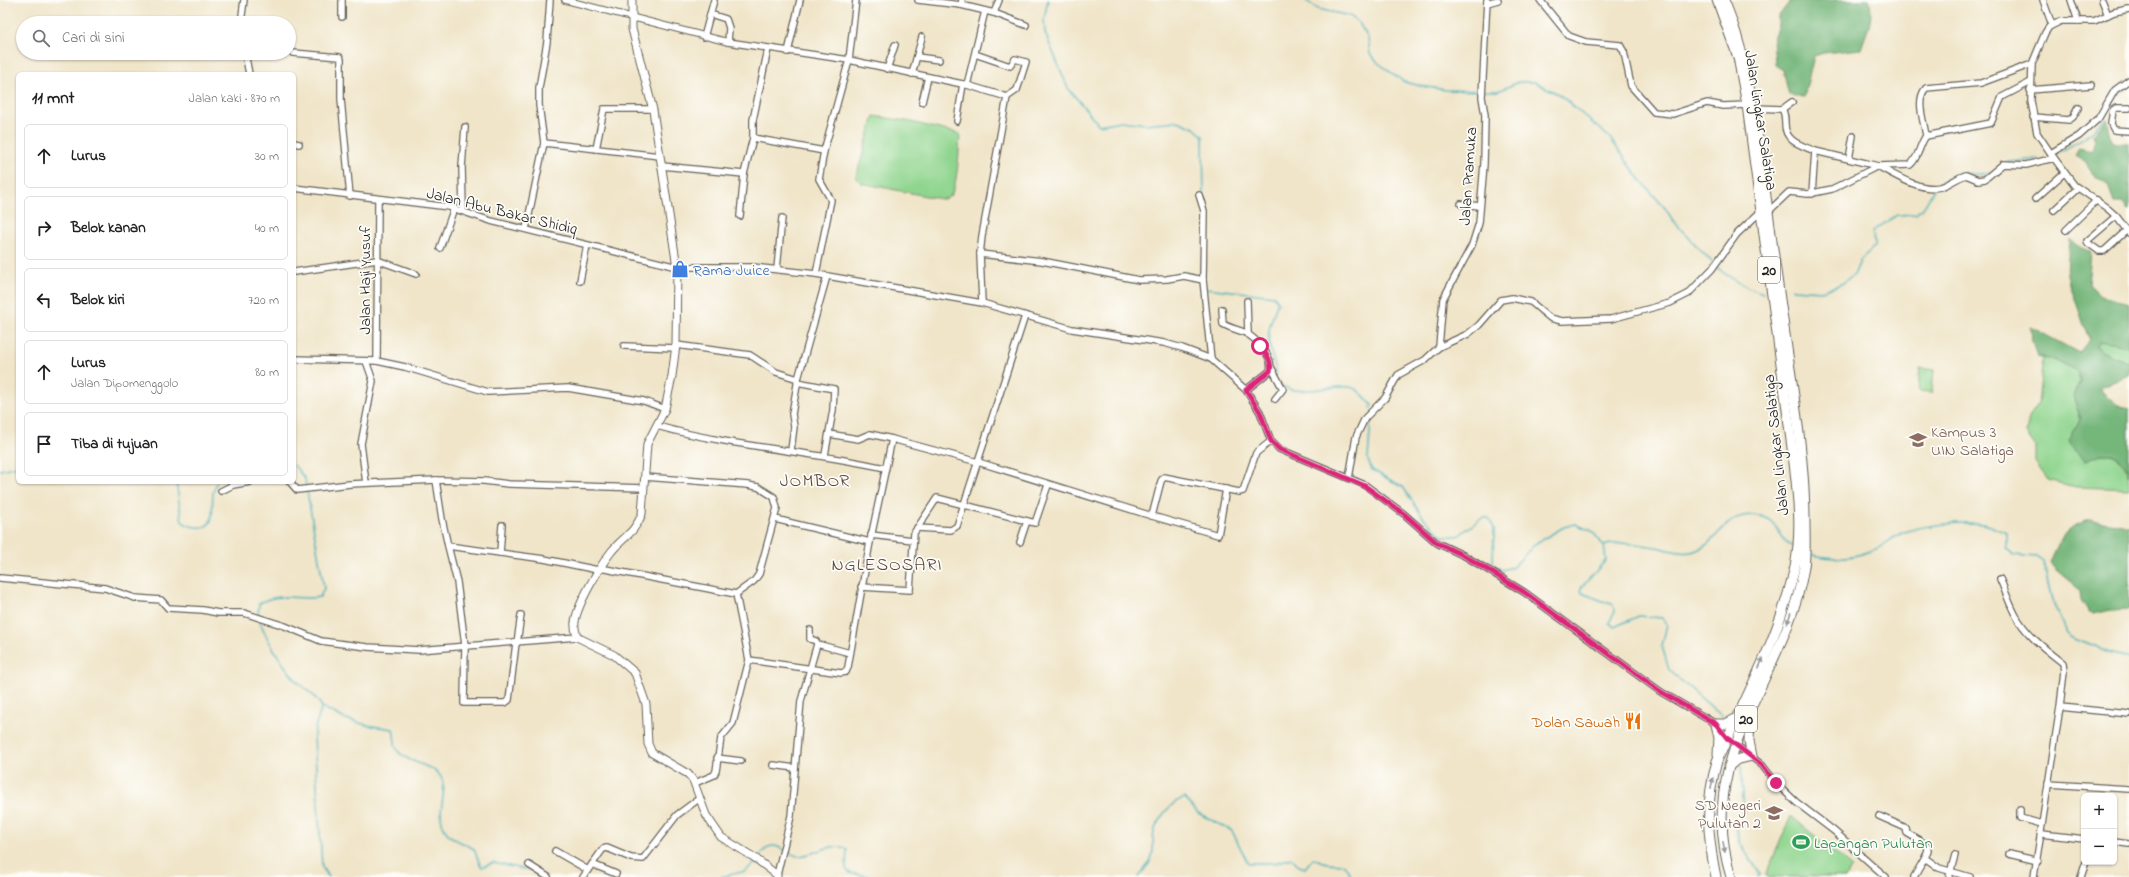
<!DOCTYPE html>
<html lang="id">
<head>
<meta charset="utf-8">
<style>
	body { margin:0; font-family:"Indie Flower",sans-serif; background:#f6f6f6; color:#202124 }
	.controls { position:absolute; right:12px; bottom:12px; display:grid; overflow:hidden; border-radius:6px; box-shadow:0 1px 3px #0004 }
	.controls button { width:36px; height:36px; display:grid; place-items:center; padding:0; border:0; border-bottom:1px solid #e0e0e0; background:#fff; color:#202124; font:20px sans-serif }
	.stop { position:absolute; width:12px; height:12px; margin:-9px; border:3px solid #db2777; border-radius:50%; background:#fff }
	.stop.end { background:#db2777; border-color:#fff; box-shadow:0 1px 4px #0008 }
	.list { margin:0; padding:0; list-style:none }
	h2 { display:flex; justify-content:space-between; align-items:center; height:52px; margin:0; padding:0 16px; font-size:17px }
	h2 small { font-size:13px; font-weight:400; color:#757577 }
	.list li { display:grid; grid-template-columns:26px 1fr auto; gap:12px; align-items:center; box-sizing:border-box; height:64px; margin:0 8px 8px; padding:0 8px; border:1px solid #e0e0e0; border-radius:6px }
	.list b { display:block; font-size:15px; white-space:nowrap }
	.list p { margin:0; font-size:13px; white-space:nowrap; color:#757577 }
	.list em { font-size:13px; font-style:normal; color:#757577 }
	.icon { flex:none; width:22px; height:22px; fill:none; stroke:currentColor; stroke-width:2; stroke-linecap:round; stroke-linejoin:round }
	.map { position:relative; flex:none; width:2129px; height:877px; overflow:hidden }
	.search { position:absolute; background:#fff; box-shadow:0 1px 3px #0004; left:16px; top:16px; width:280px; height:44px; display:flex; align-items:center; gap:10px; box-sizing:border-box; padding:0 14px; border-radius:22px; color:#757577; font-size:15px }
	.panel { position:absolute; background:#fff; box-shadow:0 1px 3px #0004; left:16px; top:72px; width:280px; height:412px; border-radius:6px }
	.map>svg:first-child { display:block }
	.green { fill:#90d58f; stroke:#567856 }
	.forest { fill:#74b67a; stroke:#48694b }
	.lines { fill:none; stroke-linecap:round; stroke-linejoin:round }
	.stream { stroke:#3eaeb9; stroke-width:1.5 }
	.minor-casing { stroke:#666259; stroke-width:8 }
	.tertiary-casing { stroke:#666259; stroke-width:9 }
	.trunk-casing { stroke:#666259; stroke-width:11 }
	.minor { stroke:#fff; stroke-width:5.5 }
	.tertiary { stroke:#fff; stroke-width:7 }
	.trunk { stroke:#fff; stroke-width:9 }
	.oneway { fill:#999 }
	.route { stroke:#db2777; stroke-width:5 }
	.labels { text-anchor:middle; stroke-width:3.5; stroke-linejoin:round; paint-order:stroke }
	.shield { fill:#fdfcf7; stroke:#605f5e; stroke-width:1 }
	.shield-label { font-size:15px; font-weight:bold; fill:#1c1c1c }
	.street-label { font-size:16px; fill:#1c1c1c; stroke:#fdfcf7 }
	.shop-label { font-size:16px; fill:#366cbe; stroke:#fdfcf7; text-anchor:start }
	.education-label { font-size:16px; fill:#785e54; stroke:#fdfcf7; text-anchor:start }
	.food-label { font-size:16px; fill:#c56008; stroke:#fdfcf7; text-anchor:end }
	.leisure-label { font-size:16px; fill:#27864d; stroke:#fdfcf7; text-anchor:start }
	.quarter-label { font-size:18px; letter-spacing:1px; fill:#5d463e; stroke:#fdfcf7 }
</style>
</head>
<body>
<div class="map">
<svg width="2129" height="877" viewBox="0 0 2129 877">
	<rect width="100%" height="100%" fill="#fdfcf7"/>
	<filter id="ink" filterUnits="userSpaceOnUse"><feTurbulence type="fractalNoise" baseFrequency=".025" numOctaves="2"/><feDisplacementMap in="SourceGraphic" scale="8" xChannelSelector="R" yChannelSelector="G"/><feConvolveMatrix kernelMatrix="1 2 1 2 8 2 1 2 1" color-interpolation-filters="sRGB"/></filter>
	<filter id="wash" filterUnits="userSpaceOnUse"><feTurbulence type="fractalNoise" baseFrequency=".012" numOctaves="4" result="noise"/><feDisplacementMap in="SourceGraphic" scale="16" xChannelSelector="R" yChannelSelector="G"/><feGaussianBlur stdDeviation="0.9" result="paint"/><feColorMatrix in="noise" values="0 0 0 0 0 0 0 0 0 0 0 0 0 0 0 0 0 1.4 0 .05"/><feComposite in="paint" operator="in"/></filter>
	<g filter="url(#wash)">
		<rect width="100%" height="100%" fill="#f0e5c9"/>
		<g class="green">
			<path d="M874 116 907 121 960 134C959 147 958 187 950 196 947 199 944 199 941 199L861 183 856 177Z"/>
			<path d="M2099 341 2129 346V363L2101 351 2096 345Z"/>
			<path d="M2043 358 2058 361 2078 371 2080 381 2073 396C2079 411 2084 420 2073 433V449L2086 460 2101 454H2112C2127 466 2129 470 2129 489L2076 487 2048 480 2035 462V446L2026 433 2029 417 2038 404Z"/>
			<path d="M1920 368 1934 370 1932 392 1918 391Z"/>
			<path d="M1791 816 1852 867 1846 877H1769L1766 875Z"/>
		</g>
		<g class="forest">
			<path d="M1791 0H1869C1875 18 1866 33 1861 49L1824 53 1814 56 1804 97 1789 95 1783 70 1775 65 1773 38 1778 25V17Z"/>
			<path d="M2107 118 2112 141 2117 143H2129V211L2122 203H2114L2108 185 2094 175 2085 161 2075 156 2079 148 2092 151 2095 140 2093 135Z"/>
			<path d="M2069 240 2091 253 2088 284 2100 296 2129 303V346L2099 341 2096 345 2101 351 2129 363V375L2099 389 2120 407 2129 409V476L2125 464 2113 454H2101L2086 460 2073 449 2069 441 2081 418 2073 396 2080 381 2078 371 2058 361 2037 356 2032 342 2031 327 2079 353 2089 340 2067 275Z"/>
			<path d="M2091 520 2129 526V609L2111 610 2094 614 2089 612 2081 600 2080 590 2055 569 2050 563C2058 541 2068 524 2091 520Z"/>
		</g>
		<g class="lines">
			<g class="stream">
				<path d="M1048 0 1044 19 1045 33 1068 88 1099 125 1121 121 1145 124 1178 121 1194 128 1203 136 1204 203"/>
				<path d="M1305 0 1318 9 1350 16 1359 23 1368 38 1370 54 1377 62 1404 82 1421 86 1446 90 1480 91"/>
				<path d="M1484 91H1498L1519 82H1535L1560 95 1609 137 1643 183 1665 208 1674 222 1714 264"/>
				<path d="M2053 154C2066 150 2092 134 2100 123 2110 111 2115 94 2129 87"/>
				<path d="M2007 162 2038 159"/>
				<path d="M1938 185C1958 163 1976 180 1990 172"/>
				<path d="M1716 267C1731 279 1745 287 1763 293"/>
				<path d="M1206 288 1274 296 1278 302C1264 337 1267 338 1277 373"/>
				<path d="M1793 289 1821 291 1840 285 1854 275 1861 259 1874 247 1873 231 1897 215 1916 214 1926 204 1934 189"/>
				<path d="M1284 386C1296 397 1334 384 1350 387 1359 389 1366 398 1372 405L1371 408"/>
				<path d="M1371 416 1368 460 1372 470 1403 487 1423 517 1442 536H1458L1482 518H1489L1494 528 1493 564 1502 570 1513 567 1536 543 1564 527 1575 524 1592 531 1604 546 1606 560 1581 588 1582 593 1613 605 1615 611 1609 623 1614 627 1639 616 1662 618 1667 624 1662 646 1669 670 1723 717"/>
				<path d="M294 465 305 479 306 487"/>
				<path d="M0 470 18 466"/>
				<path d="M176 482 182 521C187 526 190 526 196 527 218 530 211 507 213 494 213 490 216 486 217 482"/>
				<path d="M1604 546C1620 540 1644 545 1661 548 1670 550 1681 554 1691 552 1721 545 1722 509 1760 516 1778 519 1780 542 1795 548"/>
				<path d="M1808 553C1829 561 1855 558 1876 549 1885 545 1893 537 1902 533 1922 525 1962 521 1983 524 1991 526 1999 530 2006 533V548L2014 555 2036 557 2043 562 2052 600 2066 633 2070 636 2129 660"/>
				<path d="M258 615 259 604C277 591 300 601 320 597L324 588 307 491"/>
				<path d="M259 620C267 640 281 662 294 678 303 689 316 694 322 707L315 728 314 737 322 867 329 877"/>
				<path d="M322 707 343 718 366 725 393 729C395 735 394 742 396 747 401 763 433 763 441 777 450 794 432 815 448 834 455 841 466 844 474 849L480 865 482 867 493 863 534 871"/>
				<path d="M1741 766 1744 811 1737 827 1738 840 1760 874 1758 877"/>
				<path d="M758 858C762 854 766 846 772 846 781 845 789 855 798 856 813 856 832 841 847 849L846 869 850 873 871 877"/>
				<path d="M537 873 541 877"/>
				<path d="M721 877 746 871 756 861"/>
				<path d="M1139 877C1142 871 1149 866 1151 859 1155 851 1152 840 1154 832 1157 820 1172 800 1185 798L1198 813 1232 831 1248 863H1274L1292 858 1299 866 1305 868 1313 858C1317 859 1319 861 1323 862 1340 867 1340 856 1352 877"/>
			</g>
		</g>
	</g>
	<g filter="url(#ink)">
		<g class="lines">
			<g class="minor-casing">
				<g id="minor">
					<path d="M342 0V17"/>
					<path d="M565 0 728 42 849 60 967 85 1007 97 982 236 980 254 982 303"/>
					<path d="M918 0 961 5"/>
					<path d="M962 0 961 5 994 13 1026 25"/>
					<path d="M1540 0 1569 36 1586 42 1620 45 1624 52 1631 86 1654 112 1673 114 1707 103 1723 106 1747 105"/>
					<path d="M2043 0 2052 25"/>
					<path d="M2071 0 2078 21"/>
					<path d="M2102 0 2108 15"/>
					<path d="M1487 3 1498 0"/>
					<path d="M994 13 999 0"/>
					<path d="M710 14 726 19 729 28 728 42"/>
					<path d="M241 23 244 0"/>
					<path d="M704 37 714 0"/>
					<path d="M788 52 800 0"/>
					<path d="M245 53 249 74"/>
					<path d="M293 53 340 57 341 59V99L350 196"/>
					<path d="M975 54 1010 66 1015 59 1026 62 1017 90 1007 97"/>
					<path d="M917 57 939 60"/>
					<path d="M887 69 895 45"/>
					<path d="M912 74 922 37"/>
					<path d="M967 85 985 11"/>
					<path d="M2030 90 2091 85"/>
					<path d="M922 102 928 77"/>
					<path d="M1754 108 1782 109 1792 102"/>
					<path d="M2129 108H2116L2113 110 2111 124 2114 130 2129 131"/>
					<path d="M1782 109C1785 113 1785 118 1785 124 1785 142 1801 145 1815 151"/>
					<path d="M2033 117 2069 120 2073 117 2078 108"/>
					<path d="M957 121 963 84"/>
					<path d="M1926 136C1924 121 1915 100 1926 88L1981 83 2032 64"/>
					<path d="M753 138V120L768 49"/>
					<path d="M294 143 299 144"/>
					<path d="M544 143 539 105V88L547 42 550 0"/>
					<path d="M596 149 604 109H652"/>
					<path d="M2051 153 2079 136 2098 119 2115 90 2129 80"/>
					<path d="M2054 158 2037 133 2031 101 2032 64 2045 33 2049 27 2061 21H2094L2114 12 2129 9"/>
					<path d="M1849 159 1853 136"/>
					<path d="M662 166 744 174"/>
					<path d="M294 188 449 207 491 221 677 267H752L816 274 982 303 1072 329 1164 343 1182 348 1211 359 1246 390 1260 412 1271 441 1279 449 1365 485 1404 514 1437 543 1465 556 1524 592 1661 692 1716 724 1727 738 1762 765 1776 783 1796 802 1834 831 1886 877"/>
					<path d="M1812 194 1815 151 1878 166 1910 165C1919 158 1919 145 1926 136L1991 123 2002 97 2031 82"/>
					<path d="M1199 195 1204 211 1203 280 1211 359"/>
					<path d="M2035 199 2064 173"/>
					<path d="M1461 204 1480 206"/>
					<path d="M463 210 462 167 465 127"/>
					<path d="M2054 210 2078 188"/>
					<path d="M740 216 744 174 753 138 824 151 849 60 856 0"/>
					<path d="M2116 216 2087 241 2088 243 2099 251H2104L2127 230"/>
					<path d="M526 229 544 143 660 156"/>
					<path d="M2066 230 2097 200"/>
					<path d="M440 248 454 208"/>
					<path d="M980 254 1042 261 1139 280 1167 279 1184 276 1203 280"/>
					<path d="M777 269 782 218"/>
					<path d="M294 272 377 260 416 274"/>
					<path d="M816 274 831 200 819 179 824 151"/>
					<path d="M580 281 587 245"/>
					<path d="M1247 301 1248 334"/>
					<path d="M1222 309 1223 324C1231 329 1242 330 1249 335 1259 342 1274 358 1270 371L1246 390"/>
					<path d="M676 345 750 355 776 372 798 379 827 276"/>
					<path d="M624 346 676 348"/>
					<path d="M1439 347 1443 299 1472 245 1479 223 1484 164 1485 115 1482 97 1487 0"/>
					<path d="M294 359 377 361 405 367 488 392 568 388 644 401 665 409"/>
					<path d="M366 361 373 381 361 444 366 483"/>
					<path d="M377 361 378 199"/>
					<path d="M1271 367 1283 389 1275 399"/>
					<path d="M797 382 834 389 833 410 825 455"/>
					<path d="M657 426C732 447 810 451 885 468"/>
					<path d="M829 434 858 439 870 434 892 439"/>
					<path d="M791 450 794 427 792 414 798 379"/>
					<path d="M645 477 748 485 758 487 774 497 777 508 759 574 754 581 736 594"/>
					<path d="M1349 478 1356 437 1365 418 1385 398 1398 375 1425 360 1439 347 1468 334 1479 325 1501 300 1512 298 1531 302 1550 318 1562 321 1611 319 1670 303 1688 294 1712 269 1737 234 1757 215 1761 212 1769 211 1789 192 1808 194 1832 189 1878 166C1893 174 1921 192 1940 187 1949 185 1956 178 1966 175L1978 180 1985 179 2003 164 2026 165 2054 158 2074 185 2107 208 2116 216 2129 233"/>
					<path d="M290 482 297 490 350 484 436 480"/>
					<path d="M221 491 233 485 250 482"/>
					<path d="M1152 516 1218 535 1226 489"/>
					<path d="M775 519 870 542"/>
					<path d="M917 528 951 530 957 526 1025 316"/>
					<path d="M871 535 913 540"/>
					<path d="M1020 542 1027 521"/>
					<path d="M448 546 457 582 465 645 464 703H505L509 700 516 643"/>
					<path d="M500 553 502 525"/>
					<path d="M600 568 736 594 749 660 841 673 846 672 848 667 870 542 892 439 978 462 1152 516 1161 481 1164 477 1239 492 1243 491 1256 453 1271 441"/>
					<path d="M598 570 544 559 448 546 442 519 436 480 484 481 509 484 644 488"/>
					<path d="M0 578 105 588 135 598 161 600 168 608 203 610 218 613H244L285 626 321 641 367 647 419 650 577 637"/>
					<path d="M2000 579C2005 590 2009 603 2015 614 2025 634 2045 649 2063 663L2064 671 2060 707"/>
					<path d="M861 587 910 590 914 533 937 498 1035 523 1048 485"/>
					<path d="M810 630V639L816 641 817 644 850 653"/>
					<path d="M517 643 521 615"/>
					<path d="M717 758 741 761"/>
					<path d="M773 765 795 768"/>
					<path d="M695 783 714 775 716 771 721 738 733 723 749 660"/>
					<path d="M2048 784 2129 789"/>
					<path d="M2020 810V818L2042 824"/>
					<path d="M1879 816 1906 828 1907 833 1927 845 1928 850 1925 858 1939 868 1970 877"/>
					<path d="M2042 834 2084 839"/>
					<path d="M2114 842 2129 844"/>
					<path d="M555 851 588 870"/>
					<path d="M2009 854 2038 861"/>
					<path d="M592 864 616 874"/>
					<path d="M529 865 548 877"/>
					<path d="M777 875 791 816 801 701 817 644"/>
					<path d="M583 877 603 849 607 848 631 858 643 859 677 815 700 798"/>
					<path d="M1914 877 1925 858"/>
					<path d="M1949 877 1955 855"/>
					<path d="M2034 877 2060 707 2129 714"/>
					<path d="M2081 877 2086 862"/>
				</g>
			</g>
			<g class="tertiary-casing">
				<path id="tertiary" d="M632 0V29L653 110 677 267 676 345 672 376 665 409 647 444 642 514C634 534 623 537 611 552 600 566 577 605 575 622 574 627 576 633 577 637L614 655 635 673 646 704 648 744 652 753 688 774 693 780 706 815 721 837 755 858 777 875V877"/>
			</g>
			<g class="trunk-casing">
				<g id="trunk">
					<path d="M1724 0C1746 53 1752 102 1761 158 1768 212 1775 266 1783 320 1792 387 1805 454 1805 522 1805 537 1806 552 1804 567 1786 679 1693 753 1731 877"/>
					<path d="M1718 754 1719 738 1716 724H1726L1737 718"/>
					<path d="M1729 766 1736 760 1752 756 1749 741 1750 716"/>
					<path d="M1716 877C1707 833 1705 805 1717 761 1745 698 1781 634 1795 566 1802 533 1798 496 1794 463L1747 105 1738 57 1717 0"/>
				</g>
			</g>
			<use href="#minor" class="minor"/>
			<use href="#tertiary" class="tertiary"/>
			<use href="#trunk" class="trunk"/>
		</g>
		<defs><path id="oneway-solid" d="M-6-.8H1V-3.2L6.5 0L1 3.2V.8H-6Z"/></defs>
		<g class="oneway">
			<use href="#oneway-solid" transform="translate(1789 618) rotate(108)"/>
			<use href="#oneway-solid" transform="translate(1761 663) rotate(-66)"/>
			<use href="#oneway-solid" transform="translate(1712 783) rotate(-78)"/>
			<use href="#oneway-solid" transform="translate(1724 847) rotate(79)"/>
		</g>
	</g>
	<g class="lines" filter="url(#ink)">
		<path class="route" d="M1260 346C1265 353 1273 361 1270 371L1246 390 1260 412 1271 441 1279 449 1365 486 1404 514 1437 543 1465 556 1524 592 1661 692 1716 724 1727 738 1762 765 1776 783"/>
	</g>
	<defs>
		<g id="shop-bare" transform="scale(1.38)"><path d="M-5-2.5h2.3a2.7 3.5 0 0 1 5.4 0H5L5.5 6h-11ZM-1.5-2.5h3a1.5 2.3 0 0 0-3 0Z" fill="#3f7fe0" stroke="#fdfcf7" stroke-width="2.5" paint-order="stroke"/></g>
		<g id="university-bare" transform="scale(1.38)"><path d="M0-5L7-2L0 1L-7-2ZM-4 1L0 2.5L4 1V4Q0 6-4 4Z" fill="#8d6e63" stroke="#fdfcf7" stroke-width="2.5" paint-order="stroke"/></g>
		<g id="restaurant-bare" transform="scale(1.38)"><path d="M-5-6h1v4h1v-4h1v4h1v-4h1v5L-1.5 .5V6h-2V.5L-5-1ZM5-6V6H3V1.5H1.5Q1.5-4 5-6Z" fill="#e8710a" stroke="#fdfcf7" stroke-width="2.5" paint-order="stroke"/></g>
		<g id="school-bare" transform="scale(1.38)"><path d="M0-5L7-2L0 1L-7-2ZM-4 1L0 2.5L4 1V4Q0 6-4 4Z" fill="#8d6e63" stroke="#fdfcf7" stroke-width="2.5" paint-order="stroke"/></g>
		<g id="stadium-bare" transform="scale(1.38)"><path d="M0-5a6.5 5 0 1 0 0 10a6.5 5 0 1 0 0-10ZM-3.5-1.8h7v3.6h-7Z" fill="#2e9e5b" stroke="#fdfcf7" stroke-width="2.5" paint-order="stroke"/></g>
	</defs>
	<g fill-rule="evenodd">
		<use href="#shop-bare" x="680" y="269"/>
		<use href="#university-bare" x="1918" y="440"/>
		<use href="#restaurant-bare" x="1633" y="721"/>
		<use href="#school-bare" x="1774" y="813"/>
		<use href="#stadium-bare" x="1801" y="842"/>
	</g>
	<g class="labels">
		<g class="shield">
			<rect x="1758" y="257" width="22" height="26" rx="3"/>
			<rect x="1735" y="706" width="22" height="26" rx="3"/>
		</g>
		<g class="shield-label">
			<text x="1769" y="275">20</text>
			<text x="1746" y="724">20</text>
		</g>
		<g class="street-label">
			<text transform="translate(1762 120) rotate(81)" y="6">Jalan Lingkar Salatiga</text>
			<text transform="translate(1467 176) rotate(-86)" y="6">Jalan Pramuka</text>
			<text transform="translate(502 210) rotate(14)" y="6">Jalan Abu Bakar Shidiq</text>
			<text transform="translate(364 280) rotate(-90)" y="6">Jalan Haji Yusuf</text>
			<text transform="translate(1775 445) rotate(-96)" y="6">Jalan Lingkar Salatiga</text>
		</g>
		<g class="shop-label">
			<text x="693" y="275">Rama Juice</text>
		</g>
		<g class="education-label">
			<text x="1931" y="437">Kampus 3<tspan x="1931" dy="18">UIN Salatiga</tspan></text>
			<text x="1761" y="810" text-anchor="end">SD Negeri<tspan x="1761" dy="18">Pulutan 2</tspan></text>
		</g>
		<g class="food-label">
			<text x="1620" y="727">Dolan Sawah</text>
		</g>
		<g class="leisure-label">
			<text x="1814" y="848">Lapangan Pulutan</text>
		</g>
		<g class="quarter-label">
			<text x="815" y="486">JOMBOR</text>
			<text x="887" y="570">NGLESOSARI</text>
		</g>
	</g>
</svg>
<div class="controls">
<button>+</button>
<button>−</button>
</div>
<div class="stop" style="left:1260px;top:346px"></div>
<div class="stop end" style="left:1776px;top:783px"></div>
<div class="search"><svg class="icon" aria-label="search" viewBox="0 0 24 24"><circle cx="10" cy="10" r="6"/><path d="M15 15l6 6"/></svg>Cari di sini</div>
<section class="panel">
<h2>11 mnt<small>Jalan kaki · 870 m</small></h2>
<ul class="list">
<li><svg class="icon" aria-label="ahead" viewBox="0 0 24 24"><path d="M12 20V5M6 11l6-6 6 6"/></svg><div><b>Lurus</b></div><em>30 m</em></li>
<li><svg class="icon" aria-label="right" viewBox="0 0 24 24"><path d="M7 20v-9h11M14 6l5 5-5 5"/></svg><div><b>Belok kanan</b></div><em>40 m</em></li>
<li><svg class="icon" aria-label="left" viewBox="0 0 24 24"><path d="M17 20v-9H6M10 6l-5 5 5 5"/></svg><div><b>Belok kiri</b></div><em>720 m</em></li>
<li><svg class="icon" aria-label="ahead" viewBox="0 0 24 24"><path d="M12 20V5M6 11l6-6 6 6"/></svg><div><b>Lurus</b><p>Jalan Dipomenggolo</p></div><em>80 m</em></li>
<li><svg class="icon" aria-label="arrive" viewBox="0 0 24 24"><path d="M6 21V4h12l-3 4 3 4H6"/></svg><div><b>Tiba di tujuan</b></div></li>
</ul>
</section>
</div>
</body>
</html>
